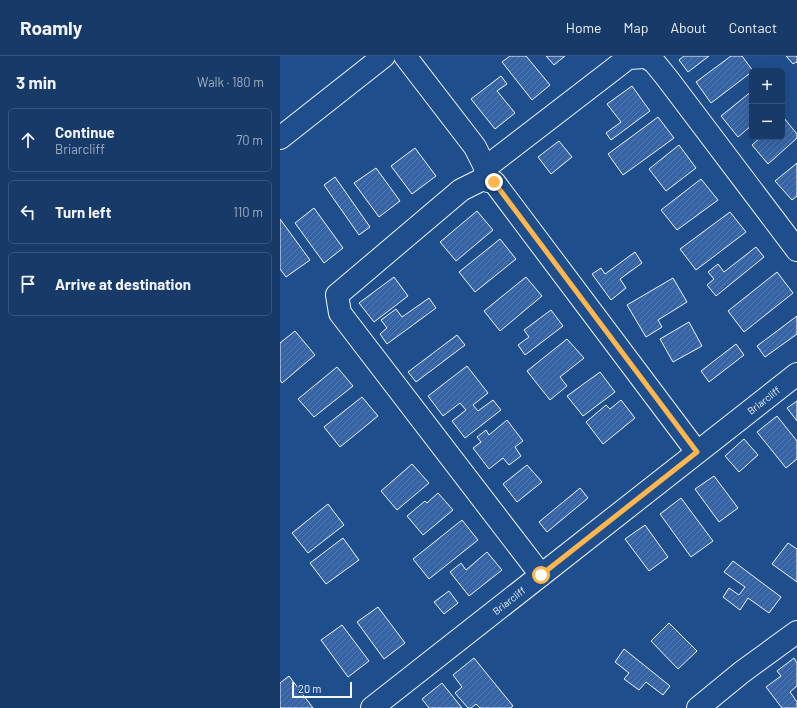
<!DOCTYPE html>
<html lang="en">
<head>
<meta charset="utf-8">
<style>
	body { margin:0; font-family:Barlow,sans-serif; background:#20416f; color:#f1f3f6 }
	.controls { position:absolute; right:12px; top:12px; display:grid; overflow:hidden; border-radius:6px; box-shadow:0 4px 16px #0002 }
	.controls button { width:36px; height:36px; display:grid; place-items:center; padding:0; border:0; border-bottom:1px solid #36547d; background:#173a69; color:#f1f3f6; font:20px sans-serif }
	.scale { position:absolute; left:12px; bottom:10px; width:60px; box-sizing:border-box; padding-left:4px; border:2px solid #f2f6ff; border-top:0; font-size:11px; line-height:14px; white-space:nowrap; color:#f2f6ff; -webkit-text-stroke:3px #1f4e8c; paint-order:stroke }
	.stop { position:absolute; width:12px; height:12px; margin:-9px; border:3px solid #ffb74d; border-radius:50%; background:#fff }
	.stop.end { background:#ffb74d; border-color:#fff; box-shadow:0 1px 4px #0008 }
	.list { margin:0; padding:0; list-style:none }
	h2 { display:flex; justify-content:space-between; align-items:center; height:52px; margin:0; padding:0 16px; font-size:17px }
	h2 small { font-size:13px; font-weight:400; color:#9eadc0 }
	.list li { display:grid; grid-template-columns:26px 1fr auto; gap:12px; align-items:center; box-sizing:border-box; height:64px; margin:0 8px 8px; padding:0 8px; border:1px solid #36547d; border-radius:6px }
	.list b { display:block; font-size:15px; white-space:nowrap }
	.list p { margin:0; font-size:13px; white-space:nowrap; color:#9eadc0 }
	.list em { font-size:13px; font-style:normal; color:#9eadc0 }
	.icon { flex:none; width:22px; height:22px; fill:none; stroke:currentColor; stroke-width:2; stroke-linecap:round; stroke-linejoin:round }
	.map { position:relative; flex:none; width:517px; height:652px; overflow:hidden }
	header { display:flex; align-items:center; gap:24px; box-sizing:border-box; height:56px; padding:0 20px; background:#173a69; border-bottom:1px solid #36547d }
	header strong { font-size:19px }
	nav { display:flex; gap:22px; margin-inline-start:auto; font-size:14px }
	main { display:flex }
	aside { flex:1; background:#173a69 }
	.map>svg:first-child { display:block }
	.building { fill:url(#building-hatch); stroke:#f2f6ff }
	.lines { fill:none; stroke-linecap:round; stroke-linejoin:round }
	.minor-casing { stroke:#f2f6ff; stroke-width:24 }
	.major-casing { stroke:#f2f6ff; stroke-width:24 }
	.minor { stroke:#1f4e8c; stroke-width:22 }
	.major { stroke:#1f4e8c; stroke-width:22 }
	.route { stroke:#ffb74d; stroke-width:5 }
	.labels { text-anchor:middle; stroke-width:3; stroke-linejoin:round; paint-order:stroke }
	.street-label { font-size:10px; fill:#f2f6ff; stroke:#1f4e8c }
</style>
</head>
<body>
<header>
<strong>Roamly</strong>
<nav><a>Home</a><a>Map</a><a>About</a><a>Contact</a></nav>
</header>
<main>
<aside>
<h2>3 min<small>Walk · 180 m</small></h2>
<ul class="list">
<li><svg class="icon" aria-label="ahead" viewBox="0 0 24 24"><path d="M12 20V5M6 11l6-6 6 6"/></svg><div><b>Continue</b><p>Briarcliff</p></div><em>70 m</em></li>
<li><svg class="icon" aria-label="left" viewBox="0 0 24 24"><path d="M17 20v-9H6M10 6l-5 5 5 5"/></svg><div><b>Turn left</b></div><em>110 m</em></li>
<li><svg class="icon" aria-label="arrive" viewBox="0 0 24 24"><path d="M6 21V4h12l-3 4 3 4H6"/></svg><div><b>Arrive at destination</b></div></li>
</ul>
</aside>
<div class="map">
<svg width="517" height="652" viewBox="0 0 517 652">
	<defs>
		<pattern id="building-hatch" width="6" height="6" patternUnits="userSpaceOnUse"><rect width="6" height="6" fill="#3563a3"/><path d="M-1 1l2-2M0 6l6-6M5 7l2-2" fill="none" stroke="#537ab1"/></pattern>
	</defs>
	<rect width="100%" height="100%" fill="#1f4e8c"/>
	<g class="building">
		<path d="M230 0H246L270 29 252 44 222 6Z"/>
		<path d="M266 0H285L274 9Z"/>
		<path d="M404 0H429L408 16 399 4Z"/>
		<path d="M451 0H462L473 15 431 47 416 26Z"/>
		<path d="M506 0H517V7L516 6 513 8Z"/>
		<path d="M221 20 227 28 217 35 235 57 215 73 191 43Z"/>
		<path d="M352 30 370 55 331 84 326 77 341 66 327 48Z"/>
		<path d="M472 35V69L458 81 441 60Z"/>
		<path d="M378 61 394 82 343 119 328 98Z"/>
		<path d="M504 62 517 78V82L488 108 472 89 481 81H502V63Z"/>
		<path d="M279 85 292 101 271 118 258 101Z"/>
		<path d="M399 89 416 112 386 135 369 113Z"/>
		<path d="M135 92 156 120 132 138 111 110Z"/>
		<path d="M517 107V140L512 144 495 125Z"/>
		<path d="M96 112 120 145 99 161 74 127Z"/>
		<path d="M55 121 90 171 79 179 44 129Z"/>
		<path d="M421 123 438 144 397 174 381 154Z"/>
		<path d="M34 152 63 192 44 207 15 167Z"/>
		<path d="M197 155 213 174 176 205 160 186Z"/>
		<path d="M450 156 466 176 416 214 400 193Z"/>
		<path d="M0 163 30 204 6 221 0 213Z"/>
		<path d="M220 183 236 203 195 236 179 216Z"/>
		<path d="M476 191 484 201 436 240 427 229 434 223 428 216 438 208 444 216Z"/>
		<path d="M355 196 362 207 340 223 346 232 331 244 312 218 321 212 325 218Z"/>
		<path d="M497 216 513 237 464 276 448 255Z"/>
		<path d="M114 221 128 240 94 266 79 247Z"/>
		<path d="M246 221 262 240 220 275 204 255Z"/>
		<path d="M393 222 407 246 378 264 382 271 366 281 347 249Z"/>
		<path d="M149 242 156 252 107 288 100 278 107 272 101 264 116 253 122 261Z"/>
		<path d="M271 254 283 270 245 299 238 289 249 281 244 274Z"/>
		<path d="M517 260V278L485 301 477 290Z"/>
		<path d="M409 266 422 290 393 306 380 283Z"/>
		<path d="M15 275 35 299 2 327 0 324V287Z"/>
		<path d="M177 279 185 289 136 326 128 316Z"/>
		<path d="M287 283 304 302 280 321 287 330 270 344 247 315Z"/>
		<path d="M456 288 464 299 429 326 421 315Z"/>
		<path d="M187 310 208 337 193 349 198 355 213 344 221 354 185 382 172 365 186 354 180 347 163 360 148 340Z"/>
		<path d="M57 311 73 330 34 361 18 343Z"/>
		<path d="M320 316 335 336 303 360 287 340Z"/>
		<path d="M82 341 98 360 60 391 44 371Z"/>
		<path d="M341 344 355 362 323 388 306 366 326 349 330 353Z"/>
		<path d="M517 345V365L507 352Z"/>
		<path d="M497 360 517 385V403L506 412 477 376Z"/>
		<path d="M227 364 243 385 235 391 241 400 229 409 223 402 209 413 193 392 201 386 197 381 206 374 209 379Z"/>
		<path d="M464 383 478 399 459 416 445 400Z"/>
		<path d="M132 408 149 427 117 454 101 435Z"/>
		<path d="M247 409 262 426 237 446 223 428Z"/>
		<path d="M434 420 458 452 439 466 415 433Z"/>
		<path d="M300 432 308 442 267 476 259 466Z"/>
		<path d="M158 437 173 454 143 479 127 460 145 445 147 447Z"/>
		<path d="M401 442 433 485 411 501 380 458Z"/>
		<path d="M48 448 64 469 28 497 12 477Z"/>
		<path d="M182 464 198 484 149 523 133 503Z"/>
		<path d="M365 469 388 501 369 515 345 483Z"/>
		<path d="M63 482 79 504 46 528 30 507Z"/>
		<path d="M508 487 517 493V526L492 508Z"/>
		<path d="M207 496 222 514 189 540 170 516 181 507 186 514Z"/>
		<path d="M453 505 501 541 489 557 468 542 460 554 443 541 449 532 459 539 465 531 444 516Z"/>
		<path d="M169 535 178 547 164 558 154 546Z"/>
		<path d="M98 551 125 587 104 603 77 566Z"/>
		<path d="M389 567 417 595 398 613 371 585Z"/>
		<path d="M62 569 89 605 68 621 41 584Z"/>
		<path d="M344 593 390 630 383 639 366 626 359 634 344 623 349 617 335 606Z"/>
		<path d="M194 602 233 650 230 652H200L196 648 191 652H188L175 637 182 631 173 619Z"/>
		<path d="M514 602 517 607V630L510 636 517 646V652H502L486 631 501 620 497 615Z"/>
		<path d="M9 620 33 652H1L0 651V627Z"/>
		<path d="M162 627 182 652H149L142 643Z"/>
	</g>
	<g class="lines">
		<g class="minor-casing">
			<g id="minor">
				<path d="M125 0 195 91 204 109 208 125"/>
				<path d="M205 112 348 2 366 1 374 6 387 22 517 194"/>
				<path d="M261 519 60 257 57 239 181 134 203 123 214 126 417 396"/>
				<path id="s1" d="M92 652 517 318"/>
				<path d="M418 652 462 616 517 576"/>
			</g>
		</g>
		<g class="major-casing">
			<path id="major" d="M0 82 104 0"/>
		</g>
		<use href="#minor" class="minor"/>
		<use href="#major" class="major"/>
	</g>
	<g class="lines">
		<path class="route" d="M214 126 417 396 261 519"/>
	</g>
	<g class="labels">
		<g class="street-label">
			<text dy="4" stroke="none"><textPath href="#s1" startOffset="498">Briarcliff</textPath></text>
			<text dy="4" stroke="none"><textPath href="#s1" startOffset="174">Briarcliff</textPath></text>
		</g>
	</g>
</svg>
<div class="controls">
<button>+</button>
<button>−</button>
</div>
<div class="scale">20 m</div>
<div class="stop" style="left:261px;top:519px"></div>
<div class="stop end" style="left:214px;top:126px"></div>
</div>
</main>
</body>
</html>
